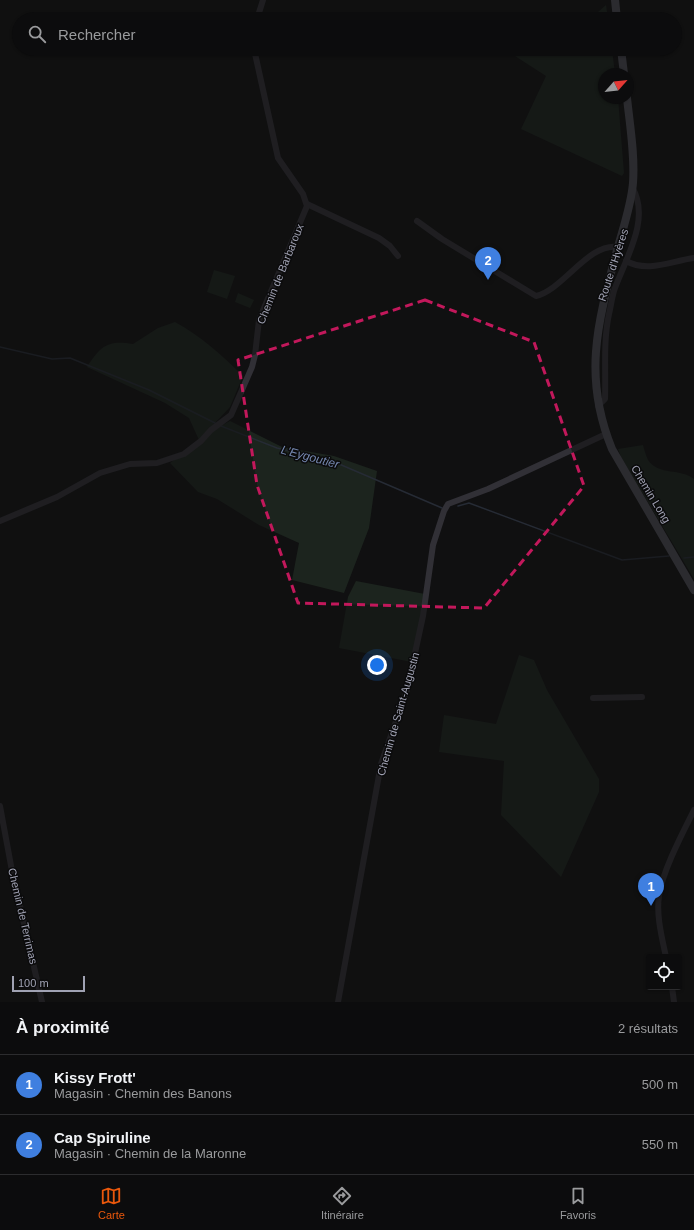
<!DOCTYPE html>
<html lang="fr">
<head>
<meta charset="utf-8">
<style>
	body { margin:0; font-family:Helvetica,sans-serif; background:#151516; color:#f1f3f6 }
	.controls { position:absolute; right:12px; bottom:12px; display:grid; overflow:hidden; border-radius:4px; box-shadow:0 1px 3px #0004 }
	.controls button { width:36px; height:36px; display:grid; place-items:center; padding:0; border:0; border-bottom:1px solid #2c2c2e; background:#0c0c0d; color:#f1f3f6; font:20px sans-serif }
	.compass { position:absolute; left:598px; top:68px; width:36px; height:36px; border-radius:50%; background:#0c0c0d; box-shadow:0 1px 3px #0004; rotate:63deg }
	.scale { position:absolute; left:12px; bottom:10px; width:73px; box-sizing:border-box; padding-left:4px; border:2px solid #a0a2b3; border-top:0; font-size:11px; line-height:14px; white-space:nowrap; color:#a0a2b3; -webkit-text-stroke:3px #0b0b0c; paint-order:stroke }
	.you { position:absolute; left:377px; top:665px; width:14px; height:14px; margin:-10px; border:3px solid #fff; border-radius:50%; background:#1a73e8; box-shadow:0 0 0 6px #1a73e833 }
	.badge { display:grid; place-items:center; width:26px; height:26px; border-radius:50%; background:#ea580c; color:#fff; font-size:13px; font-weight:700 }
	.pin { position:absolute; translate:-50% -33px; filter:drop-shadow(0 1px 2px #0008) }
	.pin::after { content:''; position:absolute; top:21px; width:14px; height:12px; background:inherit; clip-path:polygon(0 0,100% 0,50% 100%) }
	.list { margin:0; padding:0; list-style:none }
	h2 { display:flex; justify-content:space-between; align-items:center; height:52px; margin:0; padding:0 16px; font-size:17px }
	h2 small { font-size:13px; font-weight:400; color:#9a9b9d }
	.list li { display:grid; grid-template-columns:26px 1fr auto; gap:12px; align-items:center; box-sizing:border-box; height:60px; padding:0 16px; border-top:1px solid #2c2c2e }
	.list b { display:block; font-size:15px; white-space:nowrap }
	.list p { margin:0; font-size:13px; white-space:nowrap; color:#9a9b9d }
	.list em { font-size:13px; font-style:normal; color:#9a9b9d }
	.icon { flex:none; width:22px; height:22px; fill:none; stroke:currentColor; stroke-width:2; stroke-linecap:round; stroke-linejoin:round }
	.map { position:relative; flex:none; width:694px; height:1002px; overflow:hidden }
	.search { position:absolute; background:#0c0c0d; box-shadow:0 1px 3px #0004; left:12px; right:12px; top:12px; height:44px; display:flex; align-items:center; gap:10px; box-sizing:border-box; padding:0 14px; border-radius:22px; color:#9a9b9d; font-size:15px }
	.sheet { height:172px; background:#0c0c0d }
	nav { display:flex; justify-content:space-around; align-items:center; box-sizing:border-box; height:56px; border-top:1px solid #2c2c2e; background:#0c0c0d; font-size:11px; color:#9a9b9d }
	nav a { display:grid; justify-items:center; gap:2px }
	nav .on { color:#ea580c }
	.map>svg:first-child { display:block }
	.green { fill:#1c241e }
	.lines { fill:none; stroke-linecap:round; stroke-linejoin:round }
	.stream { stroke:#262b35; stroke-width:1.5 }
	.minor { stroke:#313036; stroke-width:6 }
	.major { stroke:#4c4c55; stroke-width:8 }
	.marked { fill:none; stroke:#c2185b; stroke-width:3; stroke-dasharray:8 5; stroke-linejoin:round }
	.labels { text-anchor:middle; stroke-width:3; stroke-linejoin:round; paint-order:stroke }
	.street-label { font-size:11px; fill:#a0a2b3; stroke:#0b0b0c }
	.water-label { font-size:12px; font-style:italic; fill:#7588b0; stroke:#0b0b0c }
</style>
</head>
<body>
<div class="map">
<svg width="694" height="1002" viewBox="0 0 694 1002">
	<rect width="100%" height="100%" fill="#101011"/>
	<g class="green">
		<path d="M606 5 608 19H590Z"/>
		<path d="M504 49H612L615 74H604V98H618L624 173 622 176 521 129 546 76Z"/>
		<path d="M214 270 235 276 227 299 207 292Z"/>
		<path d="M238 293 254 300 250 308 235 302Z"/>
		<path d="M175 322C201 336 222 355 243 376L230 407 199 440 189 418 165 403 87 367C101 346 107 340 133 344L158 328Z"/>
		<path d="M230 421 282 447 334 456 377 471 369 528 344 593 292 580 299 543 259 525 217 499 198 492 170 463 215 429Z"/>
		<path d="M643 445C644 449 646 456 648 460 659 476 681 468 694 479V579L621 457 618 449Z"/>
		<path d="M356 581 425 594 412 662 339 648 348 597Z"/>
		<path d="M519 655 534 660 547 690 599 779V792L561 877 501 815 504 761 439 752 444 715 496 724Z"/>
	</g>
	<g class="lines">
		<g class="stream">
			<path d="M0 347 52 359 70 358 149 390 215 423"/>
			<path d="M221 426 277 448 332 461 442 508"/>
			<path d="M458 506 469 503 622 560 669 556"/>
			<path d="M684 558 694 557"/>
		</g>
		<g class="minor">
			<path d="M257 19 263 0"/>
			<path d="M307 204 379 238 390 246 398 256"/>
			<path d="M417 221 442 239 536 296C563 290 589 242 618 247"/>
			<path d="M626 261C648 273 671 261 694 258"/>
			<path d="M598 406 605 399C606 371 603 342 609 314 611 306 612 296 615 288 626 258 651 218 632 187"/>
			<path d="M0 521 57 497 100 473 130 464 157 463 184 454 201 441 211 430 231 415 252 367 255 355 259 320 307 206 303 194 278 158 254 49"/>
			<path d="M593 698 642 697"/>
			<path d="M0 806 12 871 42 1002"/>
			<path d="M666 957C662 938 656 915 659 896 662 872 683 832 694 810"/>
			<path d="M672 987 674 1002"/>
			<path d="M338 1002 381 764 407 690 423 616 433 545 444 511 448 504 488 489 606 434"/>
		</g>
		<g class="major">
			<path d="M615 0 617 19"/>
			<path d="M621 49 624 74"/>
			<path d="M627 98C630 126 635 155 633 183 631 207 622 231 616 254 597 325 583 378 612 449L694 590"/>
		</g>
	</g>
	<path d="M0 0H694V1002H0ZM425 300 534 342 584 486 484 608 298 603 257 485 238 360Z" fill="#101011" fill-opacity=".55" fill-rule="evenodd"/>
	<path class="marked" d="M425 300 534 342 584 486 484 608 298 603 257 485 238 360Z"/>
	<g class="labels">
		<g class="street-label">
			<text transform="translate(613 265) rotate(-72)" y="4">Route d'Hyères</text>
			<text transform="translate(280 274) rotate(-68)" y="4">Chemin de Barbaroux</text>
			<text transform="translate(651 494) rotate(59)" y="4">Chemin Long</text>
			<text transform="translate(398 714) rotate(-74)" y="4">Chemin de Saint-Augustin</text>
			<text transform="translate(23 916) rotate(77)" y="4">Chemin de Terrimas</text>
		</g>
		<g class="water-label">
			<text transform="translate(310 457) rotate(15)" y="4">L'Eygoutier</text>
		</g>
	</g>
</svg>
<div class="controls">
<button><svg class="icon" aria-label="locate" viewBox="0 0 24 24"><circle cx="12" cy="12" r="6"/><path d="M12 2v4M12 18v4M2 12h4M18 12h4"/></svg></button>
</div>
<svg class="compass" viewBox="-18 -18 36 36"><path d="M0-13l5 13h-10z" fill="#e53935"/><path d="M0 13l5-13h-10z" fill="#9a9b9d"/></svg>
<div class="scale">100 m</div>
<div class="you"></div>
<div class="pin badge" style="left:651px;top:906px;background:#3f7fe0">1</div>
<div class="pin badge" style="left:488px;top:280px;background:#3f7fe0">2</div>
<div class="search"><svg class="icon" aria-label="search" viewBox="0 0 24 24"><circle cx="10" cy="10" r="6"/><path d="M15 15l6 6"/></svg>Rechercher</div>
</div>
<section class="sheet">
<h2>À proximité<small>2 résultats</small></h2>
<ul class="list">
<li><span class="badge" style="background:#3f7fe0">1</span><div><b>Kissy Frott'</b><p>Magasin · Chemin des Banons</p></div><em>500 m</em></li>
<li><span class="badge" style="background:#3f7fe0">2</span><div><b>Cap Spiruline</b><p>Magasin · Chemin de la Maronne</p></div><em>550 m</em></li>
</ul>
</section>
<nav>
<a class="on"><svg class="icon" aria-label="map" viewBox="0 0 24 24"><path d="M3 6l6-2 6 2 6-2v14l-6 2-6-2-6 2zM9 4v14M15 6v14"/></svg>Carte</a>
<a><svg class="icon" aria-label="directions" viewBox="0 0 24 24"><path d="M12 3l9 9-9 9-9-9zM9 14v-3h6M13 9l2 2-2 2"/></svg>Itinéraire</a>
<a><svg class="icon" aria-label="saved" viewBox="0 0 24 24"><path d="M7 4h10v16l-5-4-5 4z"/></svg>Favoris</a>
</nav>
</body>
</html>
